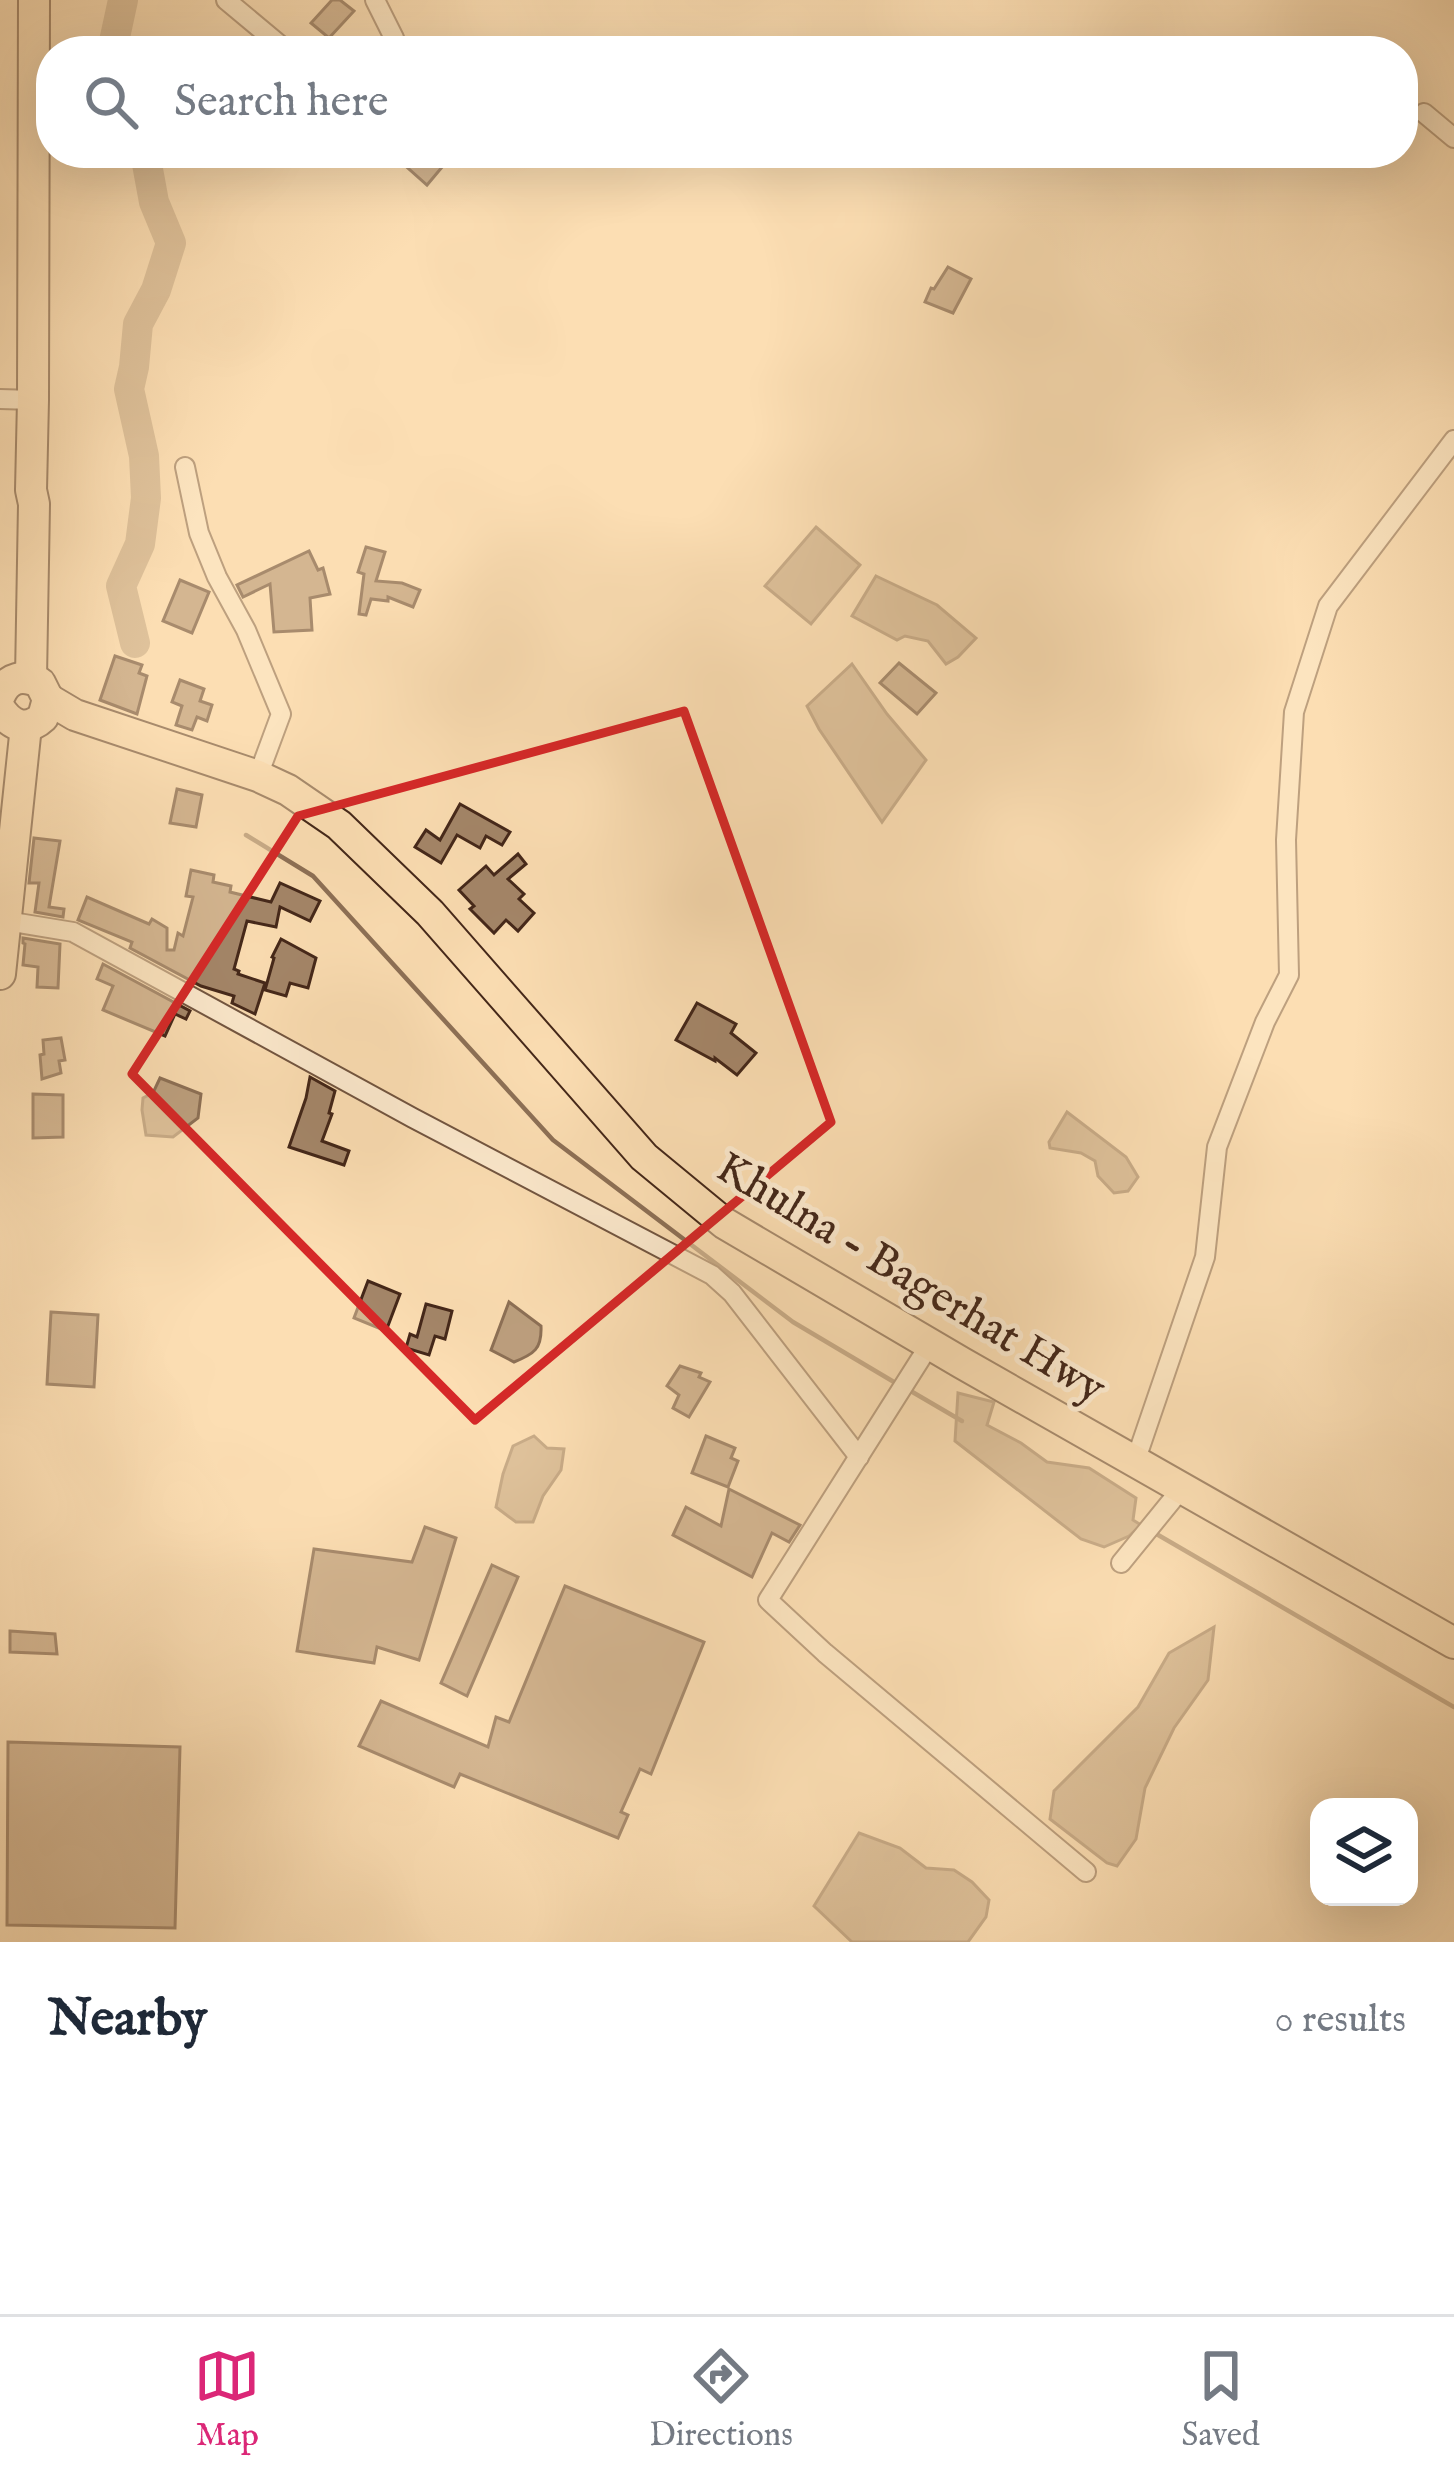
<!DOCTYPE html>
<html lang="en">
<head>
<meta charset="utf-8">
<style>
	body { margin:0; font-family:"IM FELL English",serif; background:#f2f2f3; color:#1f2937 }
	.controls { position:absolute; right:36px; bottom:36px; display:grid; overflow:hidden; border-radius:24px; box-shadow:0 12px 48px #0002 }
	.controls button { width:108px; height:108px; display:grid; place-items:center; padding:0; border:0; border-bottom:3px solid #e0e1e3; background:#fff; color:#1f2937; font:60px sans-serif }
	.list { margin:0; padding:0; list-style:none }
	h2 { display:flex; justify-content:space-between; align-items:center; height:156px; margin:0; padding:0 48px; font-size:51px }
	h2 small { font-size:39px; font-weight:400; color:#747a83 }
	.icon { flex:none; width:66px; height:66px; fill:none; stroke:currentColor; stroke-width:2; stroke-linecap:round; stroke-linejoin:round }
	.map { position:relative; flex:none; width:1454px; height:1942px; overflow:hidden }
	.search { position:absolute; background:#fff; box-shadow:0 12px 48px #0002; left:36px; right:36px; top:36px; height:132px; display:flex; align-items:center; gap:30px; box-sizing:border-box; padding:0 42px; border-radius:48px; color:#747a83; font-size:45px }
	.sheet { height:372px; background:#fff }
	nav { display:flex; justify-content:space-around; align-items:center; box-sizing:border-box; height:168px; border-top:3px solid #e0e1e3; background:#fff; font-size:33px; color:#747a83 }
	nav a { display:grid; justify-items:center; gap:6px }
	nav .on { color:#db2777 }
	.map>svg:first-child { display:block }
	.water { fill:#bda07f; stroke:#8d7056; stroke-width:3 }
	.lines { fill:none; stroke-linecap:round; stroke-linejoin:round }
	.stream { stroke:#8d7056; stroke-width:4.5 }
	.river { stroke:#bda07f; stroke-width:30 }
	.building { fill:#a48669; stroke:#442719; stroke-width:3 }
	.minor-casing { stroke:#725540; stroke-width:22 }
	.trunk-casing { stroke:#442719; stroke-width:34 }
	.minor { stroke:#fdeace; stroke-width:18 }
	.trunk { stroke:#fcdeb3; stroke-width:30 }
	.marked { fill:none; stroke:#d62828; stroke-width:9; stroke-linejoin:round }
	.labels { text-anchor:middle; stroke-width:10; stroke-linejoin:round; paint-order:stroke }
	.street-label { font-size:45px; fill:#442719; stroke:#fdeace }
</style>
</head>
<body>
<div class="map">
<svg width="1454" height="1942" viewBox="0 0 1454 1942">
	<rect width="100%" height="100%" fill="#fcdeb3"/>
	<filter id="stains"><feTurbulence type="fractalNoise" baseFrequency=".00167" numOctaves="4"/><feColorMatrix values="0 0 0 0 .2 0 0 0 0 .09 0 0 0 0 .02 0 0 0 .5 -.17"/></filter>
	<radialGradient id="worn" r=".72"><stop offset=".6" stop-color="#630" stop-opacity="0"/><stop offset="1" stop-color="#630" stop-opacity=".3"/></radialGradient>
	<g class="water">
		<path d="M816 527 860 565 811 624 765 586Z"/>
		<path d="M876 576 937 605 976 638 958 657 946 664 928 641 905 636 897 640 852 616Z"/>
		<path d="M852 664 887 714 926 760 882 822 819 729 807 706Z"/>
		<path d="M160 1078 201 1094 198 1118 173 1137 146 1135 142 1110 143 1098 153 1093Z"/>
		<path d="M1067 1112 1126 1157 1138 1177 1128 1191 1114 1193 1098 1176 1095 1161 1081 1153 1050 1148 1049 1142Z"/>
		<path d="M509 1302 541 1326C542 1349 534 1354 514 1362L491 1350Z"/>
		<path d="M958 1393 994 1402 987 1425 1021 1443 1047 1462 1089 1468 1136 1498 1133 1520 1141 1525 1129 1536 1104 1547 1081 1539 955 1441Z"/>
		<path d="M534 1436 547 1448 564 1449 561 1470 543 1496 533 1522H516L496 1507 503 1474 513 1446Z"/>
		<path d="M1214 1627 1208 1680 1174 1728 1145 1788 1136 1839 1117 1866 1107 1863 1050 1819 1054 1791 1138 1707 1169 1653Z"/>
		<path d="M859 1833 900 1848 926 1868 954 1870 972 1882 989 1900 986 1917 968 1942H852L814 1906Z"/>
	</g>
	<g class="lines">
		<g class="stream">
			<path d="M246 835 313 876 553 1140 793 1322 899 1385"/>
			<path d="M909 1390 962 1421"/>
			<path d="M1153 1532 1454 1707"/>
		</g>
		<g class="river">
			<path d="M112 51 123 0"/>
			<path d="M135 643 121 586 140 544 146 498 144 456 129 389 134 367 138 324 156 290 171 243 154 202 145 153"/>
		</g>
	</g>
	<g class="building">
		<path d="M332 0H340L354 11 329 38 311 23Z"/>
		<path d="M391 153H439L448 160 427 185Z"/>
		<path d="M948 267 971 279 953 313 925 302 931 288 934 289Z"/>
		<path d="M366 547 385 552 376 581 402 583 420 590 413 607 388 597V601L371 599 366 615 359 614 364 574 358 572Z"/>
		<path d="M309 551 318 570 323 568 330 594 310 598 312 630 274 632 270 584 243 597 237 585Z"/>
		<path d="M180 580 209 592 192 633 163 621Z"/>
		<path d="M115 656 142 665 139 673 147 676 137 714 100 700Z"/>
		<path d="M899 663 936 693 917 714 880 683Z"/>
		<path d="M180 680 204 689 200 701 212 705 207 721 197 717 192 730 176 725 182 706 172 702Z"/>
		<path d="M177 789 202 795 196 827 170 823Z"/>
		<path d="M460 804 510 832 502 845 486 836 480 848 457 835 441 863 415 847 426 830 440 840Z"/>
		<path d="M34 838 60 841 49 907 64 909 63 917 35 912 39 883H29Z"/>
		<path d="M518 854 526 864 508 879 524 894 519 899 534 913 518 931 506 920 494 933 470 909 474 906 459 890 486 866 494 875Z"/>
		<path d="M191 870 214 875 213 882 231 886 230 892 271 902 280 883 320 901 310 921 280 907 276 927 247 921 234 969 239 971 238 974 265 983 255 1014 232 1003 234 996 201 986 130 948 132 942 78 920 87 897 149 924 152 919 167 928V950H174L178 933 183 936 193 897 186 896Z"/>
		<path d="M23 938 60 944 58 988 37 987 38 967 23 965 25 944 23 943Z"/>
		<path d="M281 939 316 958 308 988 290 983 286 996 265 990 274 958 272 957Z"/>
		<path d="M103 964 190 1011 186 1019 175 1014 165 1036 103 1010 113 986 97 979Z"/>
		<path d="M697 1003 736 1024 731 1033 756 1053 737 1075 715 1058V1061L676 1040Z"/>
		<path d="M61 1038 65 1060 59 1061 61 1073 42 1079 40 1055 44 1054 43 1040Z"/>
		<path d="M310 1077 335 1091 329 1113 332 1114 322 1141 349 1151 344 1165 289 1147 306 1098Z"/>
		<path d="M33 1094 63 1095V1137L33 1138Z"/>
		<path d="M368 1281 400 1294 386 1331 354 1318Z"/>
		<path d="M426 1304 452 1311 445 1339 435 1336 429 1355 406 1348 410 1334 417 1337Z"/>
		<path d="M51 1312 98 1315 94 1387 47 1384Z"/>
		<path d="M680 1366 701 1373 699 1377 710 1382 689 1417 673 1408 679 1395 667 1386Z"/>
		<path d="M706 1436 735 1448 731 1458 738 1461 728 1487 692 1473Z"/>
		<path d="M729 1489 800 1525 789 1542 772 1533 752 1577 673 1535 686 1507 721 1526Z"/>
		<path d="M425 1527 456 1538 419 1660 377 1647 374 1663 297 1651 314 1549 412 1562Z"/>
		<path d="M492 1565 518 1577 467 1696 441 1683Z"/>
		<path d="M565 1586 704 1642 651 1774 640 1769 621 1812 628 1815 618 1838 460 1774 454 1787 359 1746 381 1701 488 1747 496 1717 509 1722Z"/>
		<path d="M10 1631 55 1634 57 1654 10 1652Z"/>
		<path d="M8 1742 180 1747 175 1928 7 1925Z"/>
	</g>
	<g class="lines">
		<g class="minor-casing">
			<g id="minor">
				<path d="M226 0 287 51"/>
				<path d="M375 0 394 38 382 51"/>
				<path d="M1424 113 1454 138"/>
				<path d="M0 399 33 400"/>
				<path d="M185 467 199 533 217 577 246 630 281 714 258 776"/>
				<path d="M0 920 73 932 413 1118 712 1275 732 1293 859 1457"/>
				<path d="M930 1344 768 1600 825 1653 1086 1872"/>
				<path d="M1135 1462 1205 1257 1217 1147 1265 1022 1289 975 1286 840 1294 712 1328 606 1454 440"/>
				<path d="M1121 1563 1182 1488"/>
			</g>
		</g>
		<g class="trunk-casing">
			<g id="trunk">
				<path d="M31 678 34 504 31 490 33 400 34 0"/>
				<path d="M0 695C8 677 23 674 40 683L48 699 43 717C27 732 11 726 0 709"/>
				<path d="M48 699 75 715 258 776 288 790 339 825 430 913 644 1157 724 1223 962 1363 1454 1643"/>
				<path d="M0 974 26 726"/>
			</g>
		</g>
		<use href="#minor" class="minor"/>
		<use href="#trunk" class="trunk"/>
	</g>
	<path d="M0 0H1454V1942H0ZM684 711 831 1122 475 1420 132 1074 298 816Z" fill="#fcdeb3" fill-opacity=".55" fill-rule="evenodd"/>
	<path class="marked" d="M684 711 831 1122 475 1420 132 1074 298 816Z"/>
	<g class="labels">
		<g class="street-label">
			<text transform="translate(912 1276) rotate(31)" y="16">Khulna - Bagerhat Hwy</text>
		</g>
	</g>
	<rect width="100%" height="100%" filter="url(#stains)"/>
	<rect width="100%" height="100%" fill="url(#worn)"/>
</svg>
<div class="controls">
<button><svg class="icon" aria-label="layers" viewBox="0 0 24 24"><path d="M12 4l9 5-9 5-9-5zM3 14l9 5 9-5"/></svg></button>
</div>
<div class="search"><svg class="icon" aria-label="search" viewBox="0 0 24 24"><circle cx="10" cy="10" r="6"/><path d="M15 15l6 6"/></svg>Search here</div>
</div>
<section class="sheet">
<h2>Nearby<small>0 results</small></h2>
<ul class="list">
</ul>
</section>
<nav>
<a class="on"><svg class="icon" aria-label="map" viewBox="0 0 24 24"><path d="M3 6l6-2 6 2 6-2v14l-6 2-6-2-6 2zM9 4v14M15 6v14"/></svg>Map</a>
<a><svg class="icon" aria-label="directions" viewBox="0 0 24 24"><path d="M12 3l9 9-9 9-9-9zM9 14v-3h6M13 9l2 2-2 2"/></svg>Directions</a>
<a><svg class="icon" aria-label="saved" viewBox="0 0 24 24"><path d="M7 4h10v16l-5-4-5 4z"/></svg>Saved</a>
</nav>
</body>
</html>
